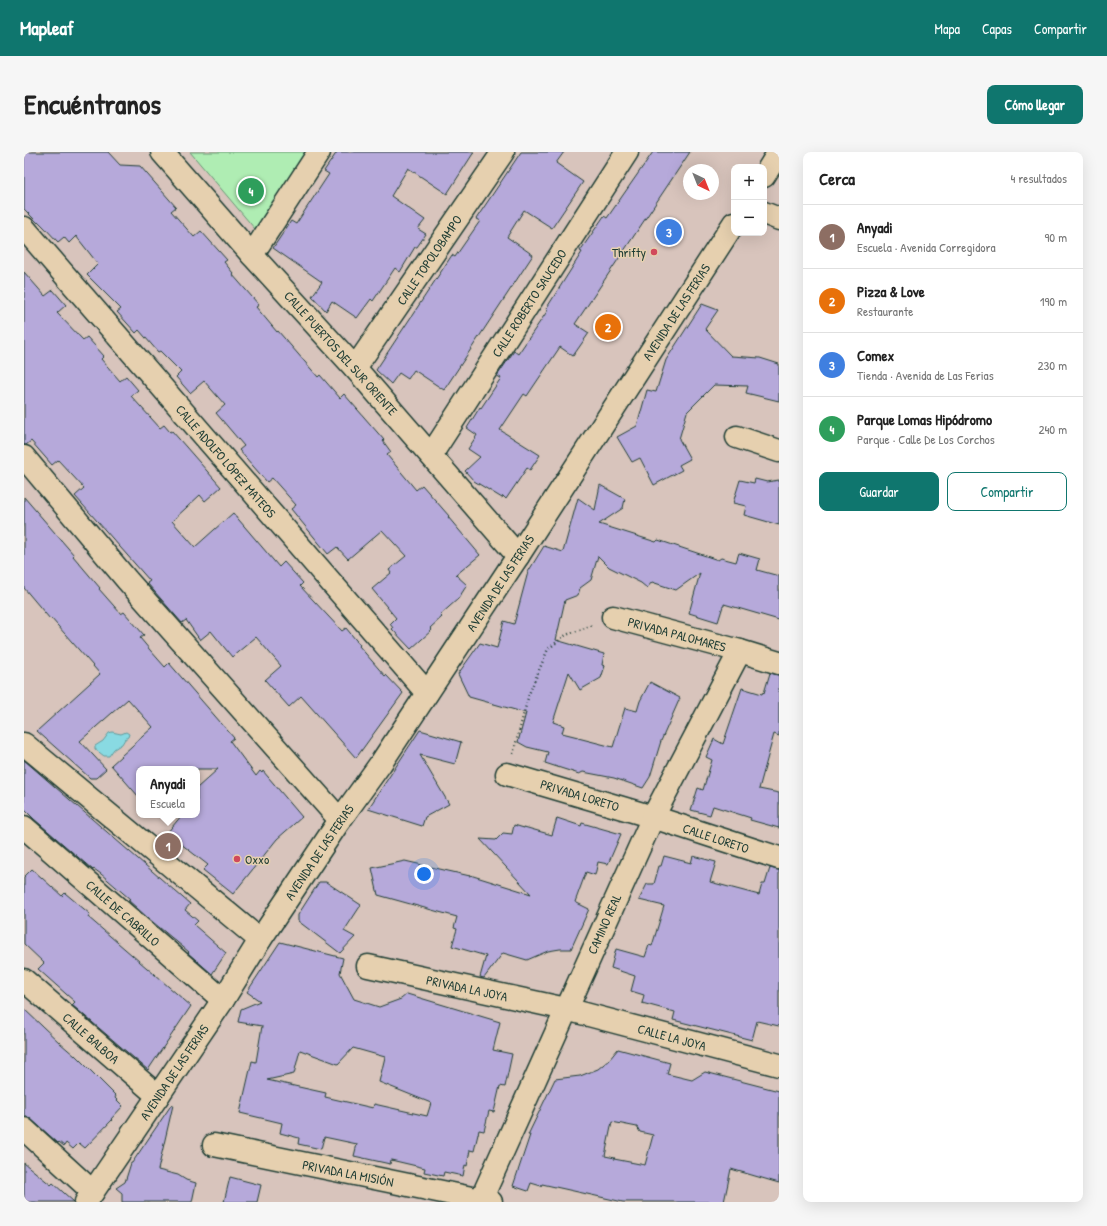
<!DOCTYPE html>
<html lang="es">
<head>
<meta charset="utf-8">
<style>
	body { margin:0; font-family:"Patrick Hand",sans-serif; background:#f6f6f6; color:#222 }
	.controls { position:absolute; right:12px; top:12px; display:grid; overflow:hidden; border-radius:8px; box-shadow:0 4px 16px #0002 }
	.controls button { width:36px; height:36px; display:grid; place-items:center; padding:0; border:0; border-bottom:1px solid #e0e0e0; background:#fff; color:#222; font:20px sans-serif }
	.compass { position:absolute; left:659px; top:12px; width:36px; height:36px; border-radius:50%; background:#fff; box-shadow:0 4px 16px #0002; rotate:137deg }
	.you { position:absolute; left:400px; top:722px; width:14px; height:14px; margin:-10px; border:3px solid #fff; border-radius:50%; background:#1a73e8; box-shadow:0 0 0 6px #1a73e833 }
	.badge { display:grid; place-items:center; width:26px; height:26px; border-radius:50%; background:#0f766e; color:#fff; font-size:13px; font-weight:700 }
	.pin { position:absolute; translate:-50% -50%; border:2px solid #fff; box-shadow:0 1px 4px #0006 }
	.popup { position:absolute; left:112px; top:614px; width:64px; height:52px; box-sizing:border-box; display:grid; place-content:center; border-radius:8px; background:#fff; filter:drop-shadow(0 1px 3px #0005); font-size:13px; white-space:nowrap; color:#767676 }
	.popup b { font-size:15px; color:#222 }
	.popup::after { content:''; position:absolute; left:50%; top:100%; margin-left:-8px; border:8px solid transparent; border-top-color:#fff }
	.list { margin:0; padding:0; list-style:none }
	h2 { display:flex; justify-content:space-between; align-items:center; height:52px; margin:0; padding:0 16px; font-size:17px }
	h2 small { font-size:13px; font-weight:400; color:#767676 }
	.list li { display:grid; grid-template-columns:26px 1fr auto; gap:12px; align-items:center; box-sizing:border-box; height:64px; padding:0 16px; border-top:1px solid #e0e0e0 }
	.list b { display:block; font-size:15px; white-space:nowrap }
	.list p { margin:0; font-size:13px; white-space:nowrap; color:#767676 }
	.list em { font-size:13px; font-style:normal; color:#767676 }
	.actions { display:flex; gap:8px; padding:12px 16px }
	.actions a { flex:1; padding:9px 0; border:1px solid #0f766e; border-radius:8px; text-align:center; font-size:14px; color:#0f766e }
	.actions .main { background:#0f766e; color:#fff }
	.map { position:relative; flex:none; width:755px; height:1050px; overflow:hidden; border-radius:8px }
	header { display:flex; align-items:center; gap:24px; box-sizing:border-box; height:56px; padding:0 20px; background:#0f766e; color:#fff }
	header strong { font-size:19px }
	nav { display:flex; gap:22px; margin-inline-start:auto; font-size:14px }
	.intro { display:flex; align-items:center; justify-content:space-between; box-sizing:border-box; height:96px; padding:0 24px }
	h1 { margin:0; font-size:28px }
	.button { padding:10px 18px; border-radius:8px; background:#0f766e; color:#fff; font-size:14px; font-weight:700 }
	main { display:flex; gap:24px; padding:0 24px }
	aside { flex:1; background:#fff; border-radius:8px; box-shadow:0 4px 16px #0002 }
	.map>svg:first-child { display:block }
	.green { fill:#afedb3; stroke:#679574 }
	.water { fill:#89dae2; stroke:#5f9b9c }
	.building { fill:#b6a9da; stroke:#1f3d34; fill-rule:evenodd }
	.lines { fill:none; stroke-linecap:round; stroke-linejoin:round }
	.street-casing { stroke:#1f3d34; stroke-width:25 }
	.secondary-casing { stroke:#1f3d34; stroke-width:25 }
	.path { stroke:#1f3d34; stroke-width:2.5; stroke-dasharray:1 3; stroke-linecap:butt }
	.street { stroke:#e6d0af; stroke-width:22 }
	.secondary { stroke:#e6d0af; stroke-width:22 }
	.poi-dot { fill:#d1495b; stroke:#e6d0af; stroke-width:1.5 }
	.labels { text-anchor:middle; stroke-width:3; stroke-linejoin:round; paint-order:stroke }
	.poi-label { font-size:13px; fill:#1f3d34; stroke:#e6d0af; text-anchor:end }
	.street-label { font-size:13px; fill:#1f3d34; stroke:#e6d0af }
</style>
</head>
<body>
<header>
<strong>Mapleaf</strong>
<nav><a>Mapa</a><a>Capas</a><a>Compartir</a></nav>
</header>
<div class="intro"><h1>Encuéntranos</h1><a class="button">Cómo llegar</a></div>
<main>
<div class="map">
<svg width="755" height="1050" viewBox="0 0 755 1050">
	<rect width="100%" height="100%" fill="#d8c4bc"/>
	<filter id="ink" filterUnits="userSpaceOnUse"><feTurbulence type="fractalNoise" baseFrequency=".025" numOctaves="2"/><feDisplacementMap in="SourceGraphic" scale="8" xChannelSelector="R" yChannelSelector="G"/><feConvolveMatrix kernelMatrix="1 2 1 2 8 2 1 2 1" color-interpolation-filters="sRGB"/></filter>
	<g filter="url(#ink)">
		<path class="green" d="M166 0H282L231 77Z"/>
		<path class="water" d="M88 580 97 582 102 580 105 582 104 585 101 587 98 592 90 597 85 604H80L71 597V594L79 589 85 581Z"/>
		<g class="building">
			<path d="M0 0H84L96 13 116 14 152 55 147 59 170 85 177 79 203 108 200 110 209 121 208 122 235 153 232 155 253 180 254 179 294 225 296 223 316 246 320 242 360 288 359 289 367 300 363 303 392 338 398 333 425 364 424 365 456 403 432 423 443 433 434 447 416 463 418 465 406 476 408 478 387 497 368 477 369 476 366 472 372 466 348 437 367 421 365 418 382 404 358 378 324 407 313 395 304 402 267 357 272 353 248 326 243 330 215 298 220 294 192 261 201 253 180 229 166 241 152 225 157 220 136 199 134 200 115 178 112 181 93 160 97 157 63 123 74 112 52 84 45 91 40 85 34 90 19 74 15 70 14 71 0 57Z"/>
			<path d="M313 0H450L423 42 384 16 367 44 401 68 394 77 402 82 393 95H391L376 120 371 116 349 149 347 147 333 166 308 149 302 159 288 144 298 130 249 96 267 69 272 72 305 22 300 19Z"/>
			<path d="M497 0H540L532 11 559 30 528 76 500 58 483 85 509 103 420 238 390 218 384 227 375 221 367 232 352 218 428 103 431 105 456 69 452 67Z"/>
			<path d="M629 0H666L551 172 565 181 549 204 536 195 503 244 500 242 476 278 516 303 506 318 503 316 482 347 479 344 478 346 450 329 441 319 456 305 444 297 453 283 443 276 456 255 457 256 477 226 473 224 490 199 494 202 524 158 522 157 558 100 556 99 580 64 583 66Z"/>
			<path d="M0 120 21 144 29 138 42 153 33 161 59 188 63 185 80 204 77 207 96 229 102 224 114 238 107 244 136 276 140 273 146 280 148 279 197 335 181 349 176 343 148 369 171 395 209 361 255 415 260 410 279 431 276 434 318 479 322 476 336 493 335 494 361 524 362 523 379 541 332 606 277 544 265 555 241 528 257 514 232 485 208 505 187 479 176 488 162 468 158 471 123 431 126 429 51 344 60 336 34 308 28 313 7 289 2 293H0Z"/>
			<path d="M678 152 694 158 681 177 707 204 736 206 755 212V249L722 241 724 234 690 233 663 260 655 287 666 307 655 313 658 318 630 333 616 306 608 310 593 285 613 274 623 238 632 240 642 208Z"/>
			<path d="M731 327 743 330 755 328V373L720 363 722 354 709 351 716 328 730 331Z"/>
			<path d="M576 333 601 347 599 356 575 372 632 390 634 388 694 408 697 406 712 410 715 401 736 407 733 418 755 424V468L700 452V454H699L694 470 665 461 676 421 652 438 628 430 623 436 617 431 585 415 574 404 567 428 556 436 554 443 541 448 532 488 580 502 578 513 581 514 577 526 556 538 545 520 529 570 540 574 538 581 554 585V586L589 595 601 556 613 559 616 549 626 530 656 546 637 589 626 625 619 636 590 626 559 620 555 622 521 611 524 600 503 595 494 590 502 561 445 545 434 522 456 491 473 496 480 469 490 472 504 420 520 394 539 400 554 346 571 358Z"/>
			<path d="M0 345 50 403 49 404 76 436 75 437 97 462 100 460 120 483 116 486 126 498 141 515 145 511 210 586 206 589 232 624 236 619 238 621 239 619 278 665 253 687 209 742 179 718 184 713 143 681 158 663H173V636L194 617H115V645L87 613 129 575 104 547 56 589 82 617 72 626H66L13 579 76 522 27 466 26 467 0 436Z"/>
			<path d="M746 521 755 523V584L750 582 735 637 755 641V676L726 668 727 666 689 654 686 663 667 658 674 636 679 638 688 608 682 605 690 587 699 592 718 536 738 542 739 540 740 541Z"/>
			<path d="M396 578 437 590 431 612 396 603 425 652 401 665 398 674 344 657Z"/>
			<path d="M0 608 166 752 161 758 174 769 170 773 202 801 188 822 164 801 165 800 124 766 104 748 106 747 77 722 70 717 69 718 10 667 0 657Z"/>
			<path d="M533 666 557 674 558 671 597 682 584 712 574 710 571 723 562 720 551 750 565 757 547 797H536L524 799 503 808 479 801 460 826 456 825 462 804 428 794 433 777 430 776 433 765 354 743 348 716 381 709 446 724V723L507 742 456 687 472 688 479 681 488 682 490 673 500 676V675L528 683Z"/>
			<path d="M640 704 667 711 669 704 692 710 686 730 735 743 738 732H741L746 716 755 718V874L733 869 728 888 649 868 651 860 618 851 620 843 607 839 611 824 587 816 592 797 621 805 625 793 628 794 640 754 615 748 623 732H630L635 714H637Z"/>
			<path d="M8 717 38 744 41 741 66 762 64 765 167 854 124 918 48 853 51 850 14 817 20 811 0 792V725Z"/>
			<path d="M295 730H302L337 753 320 779 331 785 316 801 274 769V763Z"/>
			<path d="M256 790 319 806 316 821 330 847 355 855 377 847 383 842 476 870 469 898 488 902 481 935 476 934 470 960 465 959 460 979 455 978 450 999 446 998 443 1014 441 1013 439 1024 420 1020 419 1024 400 1020 401 1016 367 1008 366 1012 330 1004 333 992 300 985 297 997 274 992 275 986 256 981 258 971 216 961 228 909 232 910 238 874 214 870 217 857 236 849 223 840ZM329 896 361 905 355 930 407 951 403 964 350 952 349 956 301 945 302 941 243 928 270 922 276 898 314 912Z"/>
			<path d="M0 857 36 891 51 904V903L92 944 91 946 99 954 87 967 88 968 61 996 55 991 49 997 42 991 40 994 35 990 34 991 8 968 0 962Z"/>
			<path d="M594 897 646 911 643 922 668 928 681 920 755 939V1031L707 1017 700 1050H599L518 1032 517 1034 507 1031 504 1039 489 1034 506 983H504L531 927 556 924 574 917 585 908ZM588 970 613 975 616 980 629 983 621 1013 590 1007 591 1006 581 1004Z"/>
			<path d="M148 952 149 953 134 1018 154 1023 162 1028 172 1031 168 1050H98V1041L92 1036 101 1030 107 1011H108Z"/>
			<path d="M0 1011 27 1033 29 1031 50 1050H0Z"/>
			<path d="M206 1025 237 1033 233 1050H200Z"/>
		</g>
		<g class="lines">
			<g class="street-casing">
				<g id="street">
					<path d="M138 0 228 103 331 216 494 404"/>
					<path d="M740 61 755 67"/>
					<path d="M0 76 403 541"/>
					<path d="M228 103 295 0"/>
					<path d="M331 216 479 0"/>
					<path d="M713 285 755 299"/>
					<path d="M407 303 603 0"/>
					<path d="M0 305 103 428 316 668"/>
					<path d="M589 465 716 499 755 511"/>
					<path d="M0 592 236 788"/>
					<path d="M483 622 629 665 755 706"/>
					<path d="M0 675 199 848"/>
					<path d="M344 814 542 857 755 913"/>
					<path d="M0 828 134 944"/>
					<path d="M190 993 467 1050"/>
					<path d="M456 1050 629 665 716 499"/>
				</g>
			</g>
			<g class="secondary-casing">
				<g id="secondary">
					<path d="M740 24 755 0"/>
					<path d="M0 977 69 1040"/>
					<path d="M62 1050 199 848 236 788 316 668 357 611 494 404 710 71"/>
				</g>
			</g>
			<path class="path" d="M489 602 505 542 524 497 542 483 569 473"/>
			<use href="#street" class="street"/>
			<use href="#secondary" class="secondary"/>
		</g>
	</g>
	<g class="poi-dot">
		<circle cx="630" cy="100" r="4"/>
		<circle cx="213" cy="707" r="4"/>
	</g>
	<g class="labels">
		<g class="poi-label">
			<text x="622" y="105">Thrifty</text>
			<text x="221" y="712" text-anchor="start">Oxxo</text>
		</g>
		<g class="street-label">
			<text transform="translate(405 108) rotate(-56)" y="5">CALLE TOPOLOBAMPO</text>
			<text transform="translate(505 151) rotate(-57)" y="5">CALLE ROBERTO SAUCEDO</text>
			<text transform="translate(652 160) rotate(-57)" y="5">AVENIDA DE LAS FERIAS</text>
			<text transform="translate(317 201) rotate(48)" y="5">CALLE PUERTOS DEL SUR ORIENTE</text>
			<text transform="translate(202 309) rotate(49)" y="5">CALLE ADOLFO LÓPEZ MATEOS</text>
			<text transform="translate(476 431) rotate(-57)" y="5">AVENIDA DE LAS FERIAS</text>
			<text transform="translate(653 482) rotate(15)" y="5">PRIVADA PALOMARES</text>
			<text transform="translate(556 643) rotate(17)" y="5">PRIVADA LORETO</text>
			<text transform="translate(692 686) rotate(18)" y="5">CALLE LORETO</text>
			<text transform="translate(295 700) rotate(-56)" y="5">AVENIDA DE LAS FERIAS</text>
			<text transform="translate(99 761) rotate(41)" y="5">CALLE DE CABRILLO</text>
			<text transform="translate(580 772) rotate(-66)" y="5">CAMINO REAL</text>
			<text transform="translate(443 836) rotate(12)" y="5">PRIVADA LA JOYA</text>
			<text transform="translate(648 885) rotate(15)" y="5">CALLE LA JOYA</text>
			<text transform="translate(67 886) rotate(41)" y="5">CALLE BALBOA</text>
			<text transform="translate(150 920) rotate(-56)" y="5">AVENIDA DE LAS FERIAS</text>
			<text transform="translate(324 1021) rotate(11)" y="5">PRIVADA LA MISIÓN</text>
		</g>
	</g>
</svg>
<div class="controls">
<button>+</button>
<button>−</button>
</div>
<svg class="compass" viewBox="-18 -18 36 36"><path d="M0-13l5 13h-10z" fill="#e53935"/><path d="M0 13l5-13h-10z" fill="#767676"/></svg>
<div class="you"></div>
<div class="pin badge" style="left:144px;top:694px;background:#8d6e63">1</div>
<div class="popup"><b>Anyadi</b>Escuela</div>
<div class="pin badge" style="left:584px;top:175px;background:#e8710a">2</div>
<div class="pin badge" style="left:645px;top:80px;background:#3f7fe0">3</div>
<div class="pin badge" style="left:227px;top:39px;background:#2e9e5b">4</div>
</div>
<aside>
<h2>Cerca<small>4 resultados</small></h2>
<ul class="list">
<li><span class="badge" style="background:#8d6e63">1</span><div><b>Anyadi</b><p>Escuela · Avenida Corregidora</p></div><em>90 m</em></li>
<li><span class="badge" style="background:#e8710a">2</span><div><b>Pizza &amp; Love</b><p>Restaurante</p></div><em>190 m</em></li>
<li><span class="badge" style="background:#3f7fe0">3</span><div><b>Comex</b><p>Tienda · Avenida de Las Ferias</p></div><em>230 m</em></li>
<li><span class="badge" style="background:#2e9e5b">4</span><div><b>Parque Lomas Hipódromo</b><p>Parque · Calle De Los Corchos</p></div><em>240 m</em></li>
</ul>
<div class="actions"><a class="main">Guardar</a><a>Compartir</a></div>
</aside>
</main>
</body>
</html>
